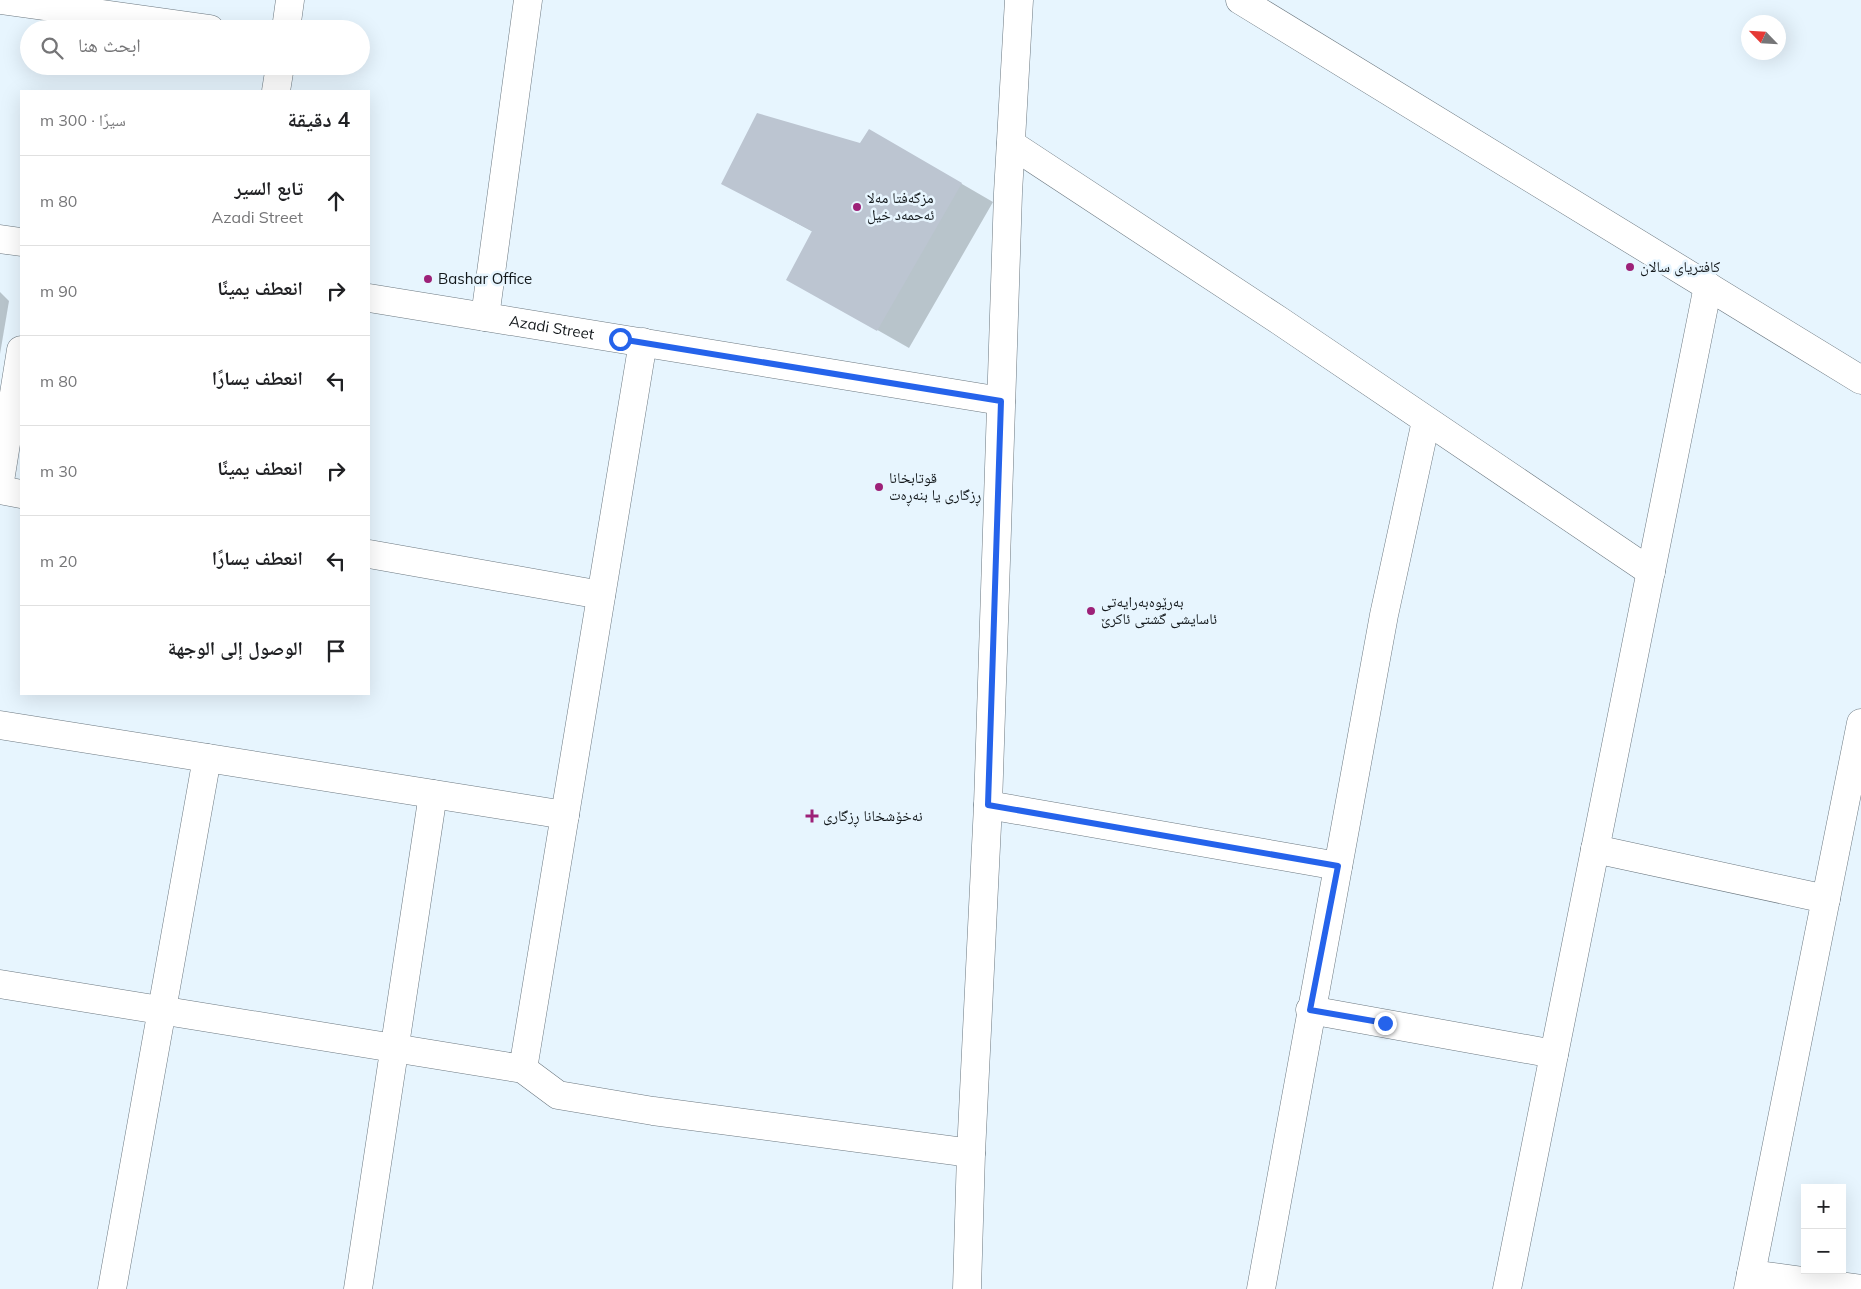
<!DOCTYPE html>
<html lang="ar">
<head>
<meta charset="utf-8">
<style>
	body { margin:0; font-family:Mulish,"Noto Naskh Arabic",sans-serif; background:#f6f6f6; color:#202124; direction:rtl }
	.controls { position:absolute; right:15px; bottom:15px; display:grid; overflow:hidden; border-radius:0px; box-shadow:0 5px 20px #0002 }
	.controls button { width:45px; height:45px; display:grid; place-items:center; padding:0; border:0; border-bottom:1px solid #e0e0e0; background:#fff; color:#202124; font:25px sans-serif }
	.compass { position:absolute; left:1741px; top:15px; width:45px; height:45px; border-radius:50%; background:#fff; box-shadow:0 5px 20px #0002; rotate:295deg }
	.stop { position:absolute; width:15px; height:15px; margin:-11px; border:4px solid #2563eb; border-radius:50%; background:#fff }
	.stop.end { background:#2563eb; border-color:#fff; box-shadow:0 1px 5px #0008 }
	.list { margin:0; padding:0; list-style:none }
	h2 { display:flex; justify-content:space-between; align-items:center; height:65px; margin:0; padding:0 20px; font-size:21px }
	h2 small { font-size:16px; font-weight:400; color:#757577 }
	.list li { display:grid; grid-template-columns:32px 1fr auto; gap:15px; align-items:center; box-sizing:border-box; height:90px; padding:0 20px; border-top:1px solid #e0e0e0 }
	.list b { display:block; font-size:19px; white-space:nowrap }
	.list p { margin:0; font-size:16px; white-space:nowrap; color:#757577 }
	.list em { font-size:16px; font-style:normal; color:#757577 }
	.icon { flex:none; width:28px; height:28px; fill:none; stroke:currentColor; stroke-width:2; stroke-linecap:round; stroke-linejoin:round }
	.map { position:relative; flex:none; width:1861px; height:1289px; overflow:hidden; direction:ltr }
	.search { position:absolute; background:#fff; box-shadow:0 5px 20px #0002; left:20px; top:20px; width:350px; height:55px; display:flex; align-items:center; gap:12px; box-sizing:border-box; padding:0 18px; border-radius:28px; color:#757577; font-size:19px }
	.panel { position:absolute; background:#fff; box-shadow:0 5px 20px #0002; left:20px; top:90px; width:350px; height:605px; border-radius:0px; direction:rtl }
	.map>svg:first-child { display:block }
	.shadow { fill:#0003 }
	.building { fill:#bcc5d1 }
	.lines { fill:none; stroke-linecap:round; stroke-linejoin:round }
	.minor-casing { stroke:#6c7880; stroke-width:29 }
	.minor { stroke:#fff; stroke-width:28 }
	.route { stroke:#2563eb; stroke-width:6 }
	.poi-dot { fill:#9d2178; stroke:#e7f5fe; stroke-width:2 }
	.labels { text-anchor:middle; stroke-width:5; stroke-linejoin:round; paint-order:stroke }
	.poi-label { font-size:15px; fill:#13181b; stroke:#e7f5fe; text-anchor:start }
	.street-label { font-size:15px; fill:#13181b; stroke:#e7f5fe }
</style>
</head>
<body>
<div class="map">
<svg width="1861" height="1289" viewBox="0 0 1861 1289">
	<rect width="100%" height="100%" fill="#e7f5fe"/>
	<g class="shadow">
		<path d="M869 130 993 202 909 348 788 279 813 232 723 183 860 144Z"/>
		<path d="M0 292 9 301 0 354Z"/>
	</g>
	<path class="building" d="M757 113 860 143 869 129 962 183 877 331 786 280 812 231 721 184Z"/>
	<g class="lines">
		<g class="minor-casing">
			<g id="minor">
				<path d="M1 0 210 29"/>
				<path d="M1240 0 1861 380"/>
				<path d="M286 29 290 0"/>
				<path d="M276 91 280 66"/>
				<path d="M1011 144 1280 321 1651 572"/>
				<path d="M0 239 21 242"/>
				<path id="s1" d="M369 298 1001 401"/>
				<path d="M485 317 528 0"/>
				<path d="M0 481 21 350"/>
				<path d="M0 490 21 494"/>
				<path d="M369 554 601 595"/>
				<path d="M0 725 565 815"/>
				<path d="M988 805 1338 866"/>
				<path d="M1595 849 1826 899"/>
				<path d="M0 984 523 1069 558 1095 653 1111 971 1153"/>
				<path d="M1310 1010 1554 1054"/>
				<path d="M523 1069 643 342"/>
				<path d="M1751 1274 1861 1289"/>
				<path d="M112 1289 207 758"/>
				<path d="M358 1289 433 794"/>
				<path d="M967 1289 971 1153 988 805 1008 193 1019 0"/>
				<path d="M1261 1289 1384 615 1426 421"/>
				<path d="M1507 1289 1708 286"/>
				<path d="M1748 1289 1861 723"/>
			</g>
		</g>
		<use href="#minor" class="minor"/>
	</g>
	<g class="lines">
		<path class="route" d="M620 339 1001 401 988 805 1338 866 1310 1010 1385 1023"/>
	</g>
	<g class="poi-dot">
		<circle cx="857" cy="207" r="5"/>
		<circle cx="1630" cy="267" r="5"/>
		<circle cx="428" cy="279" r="5"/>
		<circle cx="879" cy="487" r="5"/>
		<circle cx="1091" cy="611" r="5"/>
		<path d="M809.5 808.5h5v5h5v5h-5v5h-5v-5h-5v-5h5z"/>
	</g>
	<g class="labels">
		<g class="poi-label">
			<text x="867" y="203">مزگەفتا مەلا<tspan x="867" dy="17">ئەحمەد خیل</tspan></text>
			<text x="1640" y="272">کافتریای سالان</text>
			<text x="438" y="284">Bashar Office</text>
			<text x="889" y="483">قوتابخانا<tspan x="889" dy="17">ڕزگاری یا بنەڕەت</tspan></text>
			<text x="1101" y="607">بەرێوەبەرایەتی<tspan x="1101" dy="17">ئاسایشی گشتی ئاکرێ</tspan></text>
			<text x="823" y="821">نەخۆشخانا ڕزگاری</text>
		</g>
		<g class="street-label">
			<text dy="5" stroke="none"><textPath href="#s1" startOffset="185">Azadi Street</textPath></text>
		</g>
	</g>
</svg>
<div class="controls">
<button>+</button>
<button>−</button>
</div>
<svg class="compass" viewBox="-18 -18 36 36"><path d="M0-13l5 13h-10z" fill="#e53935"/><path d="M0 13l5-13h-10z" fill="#757577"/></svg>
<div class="stop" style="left:620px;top:339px"></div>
<div class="stop end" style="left:1385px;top:1023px"></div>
<div class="search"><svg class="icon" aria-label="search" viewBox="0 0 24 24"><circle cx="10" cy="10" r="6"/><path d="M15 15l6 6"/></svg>ابحث هنا</div>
<section class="panel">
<h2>4 دقيقة<small>سيرًا · 300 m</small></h2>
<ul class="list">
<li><svg class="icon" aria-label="ahead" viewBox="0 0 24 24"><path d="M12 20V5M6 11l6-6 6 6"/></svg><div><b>تابع السير</b><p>Azadi Street</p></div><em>80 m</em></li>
<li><svg class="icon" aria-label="right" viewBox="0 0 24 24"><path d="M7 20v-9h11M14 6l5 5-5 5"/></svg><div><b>انعطف يمينًا</b></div><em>90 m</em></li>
<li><svg class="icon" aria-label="left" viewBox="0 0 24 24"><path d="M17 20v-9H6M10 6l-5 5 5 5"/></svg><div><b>انعطف يسارًا</b></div><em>80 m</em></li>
<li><svg class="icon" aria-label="right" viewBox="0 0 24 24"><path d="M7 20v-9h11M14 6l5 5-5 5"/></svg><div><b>انعطف يمينًا</b></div><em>30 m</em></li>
<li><svg class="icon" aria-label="left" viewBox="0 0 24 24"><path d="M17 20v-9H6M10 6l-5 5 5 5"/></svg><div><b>انعطف يسارًا</b></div><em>20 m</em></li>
<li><svg class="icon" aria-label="arrive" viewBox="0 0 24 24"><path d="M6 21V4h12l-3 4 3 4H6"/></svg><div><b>الوصول إلى الوجهة</b></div></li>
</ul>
</section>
</div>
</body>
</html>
